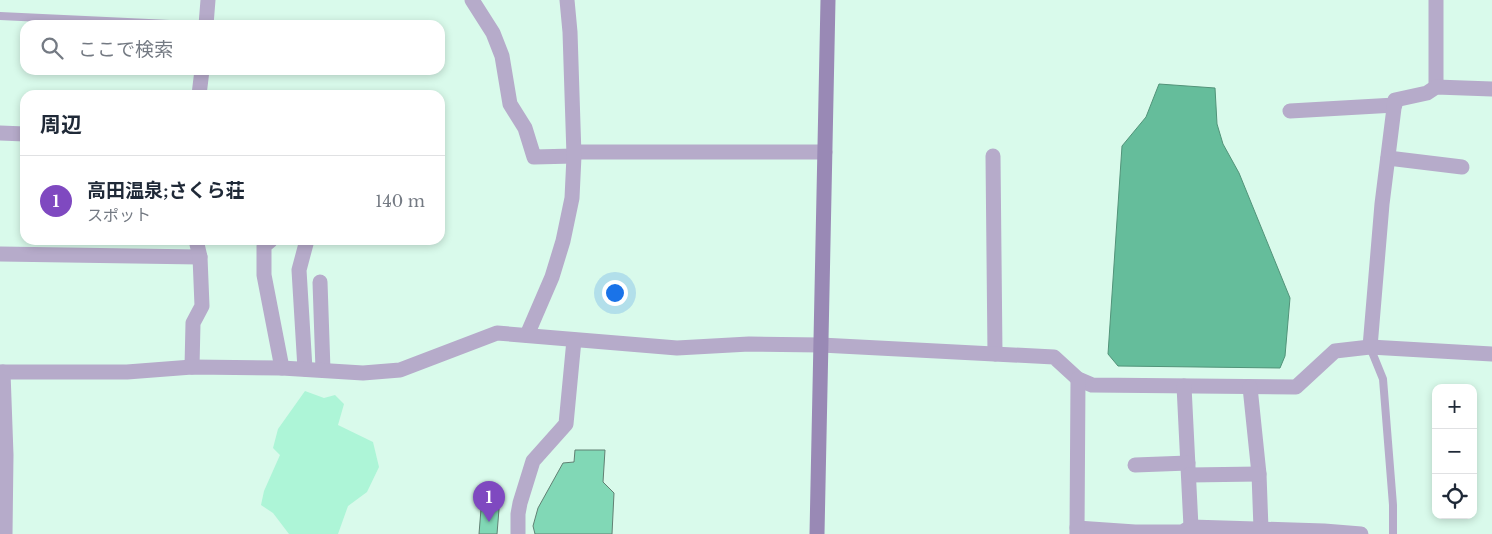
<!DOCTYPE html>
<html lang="ja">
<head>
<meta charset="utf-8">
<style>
	body { margin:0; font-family:"Libre Baskerville","Noto Sans JP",serif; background:#f6f6f7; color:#1f2937 }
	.controls { position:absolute; right:15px; bottom:15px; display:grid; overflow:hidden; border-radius:10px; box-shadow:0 2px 8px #0003 }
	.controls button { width:45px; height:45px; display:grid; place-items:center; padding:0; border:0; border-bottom:1px solid #e0e1e3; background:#fff; color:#1f2937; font:25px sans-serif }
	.you { position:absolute; left:614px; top:292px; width:18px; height:18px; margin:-12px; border:4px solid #fff; border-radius:50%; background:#1a73e8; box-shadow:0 0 0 8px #1a73e833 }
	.badge { display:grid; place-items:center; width:32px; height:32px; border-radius:50%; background:#7f49c0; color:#fff; font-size:16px; font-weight:700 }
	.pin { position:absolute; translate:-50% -41px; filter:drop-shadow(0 1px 2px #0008) }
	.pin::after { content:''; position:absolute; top:26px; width:18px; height:15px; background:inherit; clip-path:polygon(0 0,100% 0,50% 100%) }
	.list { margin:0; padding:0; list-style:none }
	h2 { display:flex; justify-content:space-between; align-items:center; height:65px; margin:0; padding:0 20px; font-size:21px }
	h2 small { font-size:16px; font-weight:400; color:#747a83 }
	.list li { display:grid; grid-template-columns:32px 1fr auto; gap:15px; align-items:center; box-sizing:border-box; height:90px; padding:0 20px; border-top:1px solid #e0e1e3 }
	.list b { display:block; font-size:19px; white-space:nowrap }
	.list p { margin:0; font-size:16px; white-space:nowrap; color:#747a83 }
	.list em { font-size:16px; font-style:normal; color:#747a83 }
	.icon { flex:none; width:28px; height:28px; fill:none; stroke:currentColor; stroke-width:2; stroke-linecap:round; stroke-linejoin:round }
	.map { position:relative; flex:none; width:1492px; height:534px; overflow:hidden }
	.search { position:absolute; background:#fff; box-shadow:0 2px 8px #0003; left:20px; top:20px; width:425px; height:55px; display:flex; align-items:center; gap:12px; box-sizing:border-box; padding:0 18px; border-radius:15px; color:#747a83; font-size:19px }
	.panel { position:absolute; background:#fff; box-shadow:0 2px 8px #0003; left:20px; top:90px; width:425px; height:155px; border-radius:15px }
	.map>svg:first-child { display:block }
	.green { fill:#adf5d7 }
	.water { fill:#65bd9b; stroke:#529379 }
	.building { fill:#81d8b6; stroke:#618073 }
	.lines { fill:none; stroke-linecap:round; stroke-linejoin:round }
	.lane { stroke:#b6abca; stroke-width:8 }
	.street { stroke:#b6abca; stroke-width:15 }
	.secondary { stroke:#9989b5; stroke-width:15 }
</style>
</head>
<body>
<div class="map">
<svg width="1492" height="534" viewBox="0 0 1492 534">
	<rect width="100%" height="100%" fill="#d9faeb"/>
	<path class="green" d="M305 391 324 398 335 395 344 404 338 425 373 442 379 467 367 492 348 506 338 534H289L273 513 261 505 264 491 280 455 273 448 278 429Z"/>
	<path class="water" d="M1159 84 1215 88 1217 124 1223 144 1239 173 1290 298 1285 356 1280 368 1118 366 1108 354 1122 146 1146 117Z"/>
	<g class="building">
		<path d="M575 450H605L603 482 614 493 612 534H535L533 526 538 508 563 463 574 462Z"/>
		<path d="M481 509H499L497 534H479Z"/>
	</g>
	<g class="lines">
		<g class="lane">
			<path d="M0 16 191 25"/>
			<path d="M1370 347 1383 379 1393 505V534"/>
		</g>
		<g class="street">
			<path d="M472 0 493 33 502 56 510 104 525 128 534 157 574 156"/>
			<path d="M206 25 208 0"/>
			<path d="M1436 87V0"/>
			<path d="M199 95 202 70"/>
			<path d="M1290 111 1395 105"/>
			<path d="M0 133 25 134"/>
			<path d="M574 152H825"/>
			<path d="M993 156 995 354"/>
			<path d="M1388 158 1462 167"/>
			<path d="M271 240 264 246V275L282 368"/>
			<path d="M0 254 200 257"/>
			<path d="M320 282 323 370"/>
			<path d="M527 335 552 277 563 241 572 198 574 156 570 32 567 0"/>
			<path d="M1370 347 1382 204 1395 100 1427 93 1436 87 1492 89"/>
			<path d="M192 367 193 323 202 306 200 257 196 240"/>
			<path d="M305 369 299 270 307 240"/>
			<path d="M0 372H127L192 367 282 368 363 373 400 370 497 333 677 348 749 344 821 345 1054 357 1078 379 1092 385 1296 387 1335 351 1370 347 1492 354"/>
			<path d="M3 372 6 455 5 534"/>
			<path d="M1184 386 1191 527"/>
			<path d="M1250 387 1259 474 1261 529"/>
			<path d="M1135 465 1188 463"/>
			<path d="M1189 475 1259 474"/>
			<path d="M1077 528 1135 532H1182L1191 527 1324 531 1361 534"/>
			<path d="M518 534V514L520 503 533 461 566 424 574 340"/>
			<path d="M1077 534 1078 379"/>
		</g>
		<path class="secondary" d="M817 534 828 0"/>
	</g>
</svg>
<div class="controls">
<button>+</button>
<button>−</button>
<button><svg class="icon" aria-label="locate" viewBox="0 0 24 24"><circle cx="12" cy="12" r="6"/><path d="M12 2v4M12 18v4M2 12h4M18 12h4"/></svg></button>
</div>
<div class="you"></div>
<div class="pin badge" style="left:489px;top:522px">1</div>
<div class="search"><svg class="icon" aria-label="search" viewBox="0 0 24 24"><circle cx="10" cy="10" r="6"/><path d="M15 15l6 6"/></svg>ここで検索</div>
<section class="panel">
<h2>周辺<small></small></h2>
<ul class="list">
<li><span class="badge">1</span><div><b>高田温泉;さくら荘</b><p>スポット</p></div><em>140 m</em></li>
</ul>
</section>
</div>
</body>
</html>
